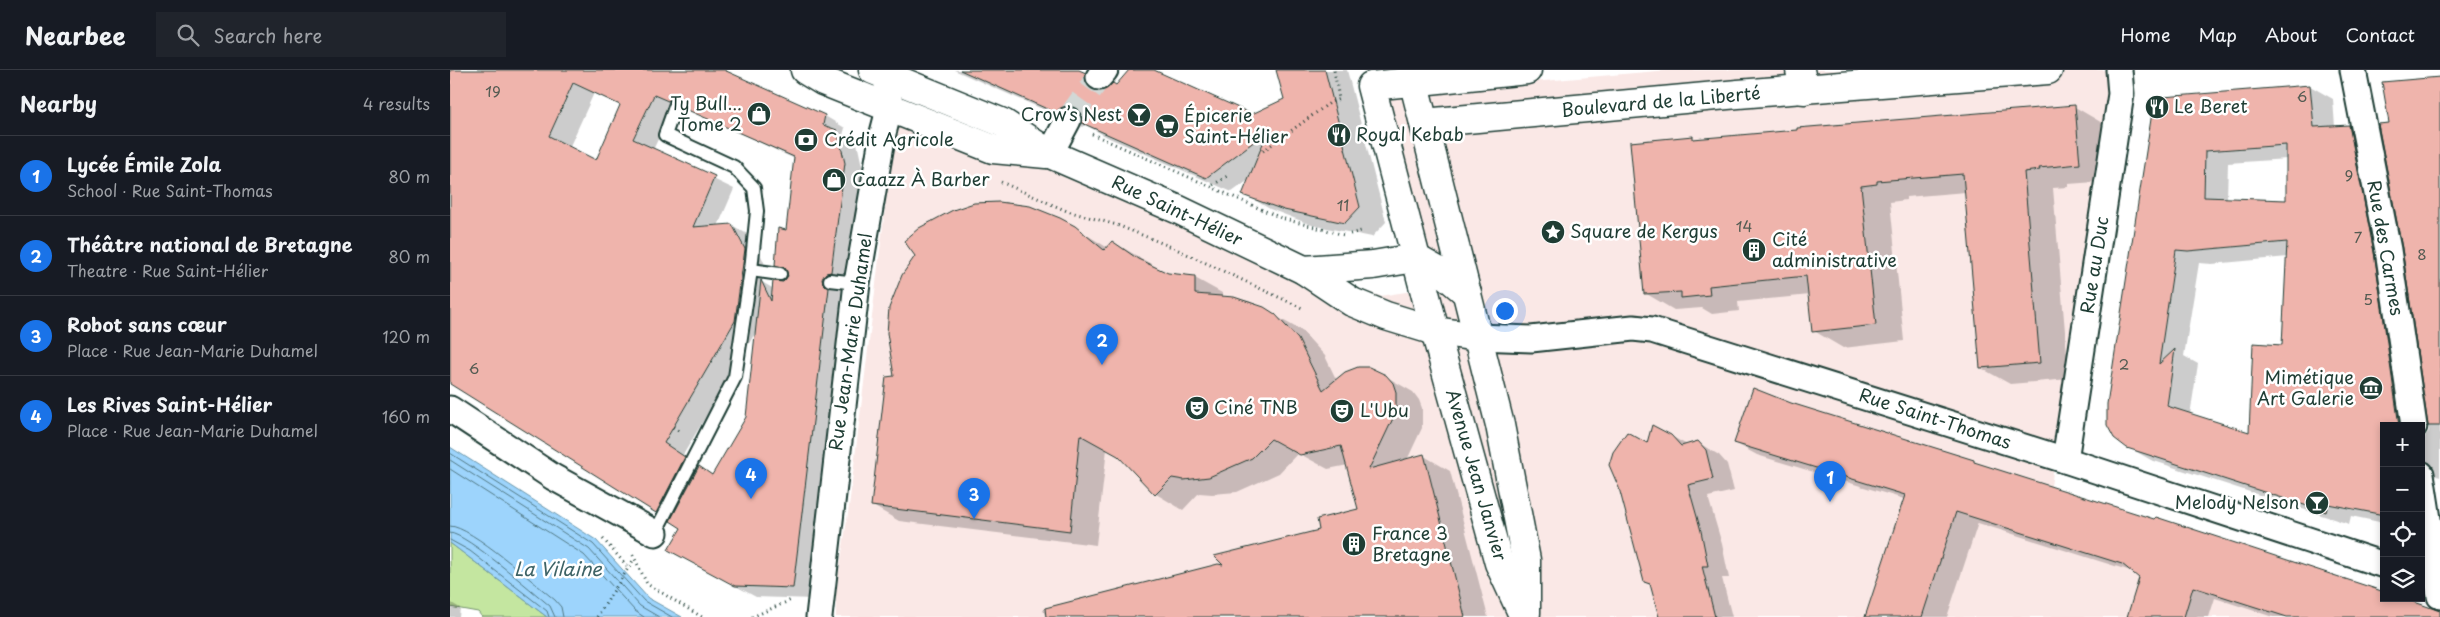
<!DOCTYPE html>
<html lang="en">
<head>
<meta charset="utf-8">
<style>
	body { margin:0; font-family:"Playpen Sans",sans-serif; background:#20242c; color:#f1f3f6 }
	.controls { position:absolute; right:15px; bottom:15px; display:grid; overflow:hidden; border-radius:0px; box-shadow:0 2px 8px #0003 }
	.controls button { width:45px; height:45px; display:grid; place-items:center; padding:0; border:0; border-bottom:1px solid #363941; background:#171b24; color:#f1f3f6; font:25px sans-serif }
	.you { position:absolute; left:1054px; top:240px; width:18px; height:18px; margin:-12px; border:4px solid #fff; border-radius:50%; background:#1a73e8; box-shadow:0 0 0 8px #1a73e833 }
	.badge { display:grid; place-items:center; width:32px; height:32px; border-radius:50%; background:#1a73e8; color:#fff; font-size:16px; font-weight:700 }
	.pin { position:absolute; translate:-50% -41px; filter:drop-shadow(0 1px 2px #0008) }
	.pin::after { content:''; position:absolute; top:26px; width:18px; height:15px; background:inherit; clip-path:polygon(0 0,100% 0,50% 100%) }
	.list { margin:0; padding:0; list-style:none }
	h2 { display:flex; justify-content:space-between; align-items:center; height:65px; margin:0; padding:0 20px; font-size:21px }
	h2 small { font-size:16px; font-weight:400; color:#9ea1a6 }
	.list li { display:grid; grid-template-columns:32px 1fr auto; gap:15px; align-items:center; box-sizing:border-box; height:80px; padding:0 20px; border-top:1px solid #363941 }
	.list b { display:block; font-size:19px; white-space:nowrap }
	.list p { margin:0; font-size:16px; white-space:nowrap; color:#9ea1a6 }
	.list em { font-size:16px; font-style:normal; color:#9ea1a6 }
	.icon { flex:none; width:28px; height:28px; fill:none; stroke:currentColor; stroke-width:2; stroke-linecap:round; stroke-linejoin:round }
	.map { position:relative; flex:none; width:1990px; height:547px; overflow:hidden }
	header { display:flex; align-items:center; gap:30px; box-sizing:border-box; height:70px; padding:0 25px; background:#171b24; border-bottom:1px solid #363941 }
	header strong { font-size:24px }
	nav { display:flex; gap:28px; margin-inline-start:auto; font-size:18px }
	.search { width:350px; height:45px; background:#20242c; display:flex; align-items:center; gap:12px; box-sizing:border-box; padding:0 18px; border-radius:0px; color:#9ea1a6; font-size:19px }
	main { display:flex }
	aside { flex:1; background:#171b24 }
	.map>svg:first-child { display:block }
	.built { fill:#fae8e6 }
	.green { fill:#c4e6a0; stroke:#72926a }
	.water { fill:#9dd4fc; stroke:#6b98ac }
	.shadow { fill:#0003; fill-rule:evenodd }
	.lines { fill:none; stroke-linecap:round; stroke-linejoin:round }
	.shore { stroke:#517984; stroke-width:1 }
	.building { fill:#efb4ac; stroke:#1f3d34; fill-rule:evenodd }
	.street-tunnel { stroke:#d2d8d6; stroke-width:25; stroke-dasharray:25 12; stroke-linecap:butt }
	.lane-casing { stroke:#1f3d34; stroke-width:16 }
	.street-casing { stroke:#1f3d34; stroke-width:29 }
	.secondary-casing { stroke:#1f3d34; stroke-width:31 }
	.primary-casing { stroke:#1f3d34; stroke-width:31 }
	.path { stroke:#1f3d34; stroke-width:3; stroke-dasharray:1 4; stroke-linecap:butt }
	.lane { stroke:#fff; stroke-width:12 }
	.street { stroke:#fff; stroke-width:25 }
	.secondary { stroke:#fff; stroke-width:28 }
	.primary { stroke:#fff; stroke-width:28 }
	.path-bridge { stroke:#1f3d34; stroke-width:3; stroke-dasharray:1 4; stroke-linecap:butt }
	.labels { text-anchor:middle; stroke-width:5; stroke-linejoin:round; paint-order:stroke }
	.number-label { font-size:15px; fill:#535b52 }
	.street-label { font-size:18px; fill:#1f3d34; stroke:#fff }
	.poi-label { font-size:18px; fill:#1f3d34; stroke:#fff; text-anchor:start }
	.water-label { font-size:19px; font-style:italic; fill:#3e6366; stroke:#fff }
</style>
</head>
<body>
<header>
<strong>Nearbee</strong>
<div class="search"><svg class="icon" aria-label="search" viewBox="0 0 24 24"><circle cx="10" cy="10" r="6"/><path d="M15 15l6 6"/></svg>Search here</div>
<nav><a>Home</a><a>Map</a><a>About</a><a>Contact</a></nav>
</header>
<main>
<aside>
<h2>Nearby<small>4 results</small></h2>
<ul class="list">
<li><span class="badge">1</span><div><b>Lycée Émile Zola</b><p>School · Rue Saint-Thomas</p></div><em>80 m</em></li>
<li><span class="badge">2</span><div><b>Théâtre national de Bretagne</b><p>Theatre · Rue Saint-Hélier</p></div><em>80 m</em></li>
<li><span class="badge">3</span><div><b>Robot sans cœur</b><p>Place · Rue Jean-Marie Duhamel</p></div><em>120 m</em></li>
<li><span class="badge">4</span><div><b>Les Rives Saint-Hélier</b><p>Place · Rue Jean-Marie Duhamel</p></div><em>160 m</em></li>
</ul>
</aside>
<div class="map">
<svg width="1990" height="547" viewBox="0 0 1990 547">
	<rect width="100%" height="100%" fill="#fff"/>
	<filter id="ink" filterUnits="userSpaceOnUse"><feTurbulence type="fractalNoise" baseFrequency=".02" numOctaves="2"/><feDisplacementMap in="SourceGraphic" scale="10" xChannelSelector="R" yChannelSelector="G"/><feConvolveMatrix kernelMatrix="1 2 1 2 8 2 1 2 1" color-interpolation-filters="sRGB"/></filter>
	<g filter="url(#ink)">
		<path class="built" d="M1219 0H1661L1662 14 1601 416 1704 449 1706 447 1923 518 1934 522V528H1953L1965 532 1968 547H386V522L399 437 443 73 455 38 805 184 930 226 988 217 936 25Z"/>
		<path class="green" d="M0 473 97 547H32L28 542 0 537Z"/>
		<path class="water" d="M0 377 146 470 198 528 232 547H97L0 473Z"/>
		<g class="shadow">
			<path d="M0 0H269L375 46 395 58 393 65 407 73 414 105 396 214 392 220V226L399 231 363 529 306 527 239 491 232 458 0 313ZM144 23 171 36 147 92 119 78ZM224 35 239 42 240 40 345 89 337 161 326 194 338 201 339 206 324 219 312 212 314 192 302 167 282 155 268 156 284 119 203 80ZM307 260 298 347 263 405 233 385Z"/>
			<path d="M504 0H625L659 18 666 16 681 0H701L802 46 836 29 828 0H897L936 152 922 167 862 155 820 139 794 124 800 109 782 122 659 68 636 55 633 57Z"/>
			<path d="M1990 8V407L1985 405 1980 412 1971 452V366L1972 369 1974 368 1979 361V354L1940 54Z"/>
			<path d="M1860 16 1883 29 1885 57 1899 56 1922 70 1970 356H1934V453L1901 446 1899 454 1701 390 1678 377 1704 37ZM1837 89V132L1777 129 1778 93ZM1838 187 1833 276 1800 363 1740 345 1748 294 1734 286 1749 193 1762 194Z"/>
			<path d="M1625 37 1654 54 1659 111 1618 114V117L1603 118 1619 309 1560 314 1531 298 1516 122 1456 127V130L1440 132 1454 271 1393 278 1364 261 1360 225 1288 232 1289 241 1262 244 1252 238 1224 240 1195 223 1242 68 1246 70Z"/>
			<path d="M624 157 658 178 663 172 718 204 745 208 772 223V228L799 231 852 261 875 286 887 311 935 306 963 322 969 330 972 338V358L957 390 974 386 1000 401 1038 547H596L593 540 768 495 777 497 871 460 909 440 898 395 878 399 848 383 829 403 787 422 762 424 749 423 733 440 706 424 671 387 657 379 646 475 449 451 423 436 445 308Z"/>
			<path d="M1341 334 1523 391 1532 396 1987 547H1823L1765 528 1759 547H1678L1691 507 1684 502 1528 453 1497 547H1416L1454 429 1307 385 1285 373Z"/>
			<path d="M1221 366 1237 375 1247 372 1269 385 1277 394 1284 421 1258 427 1272 474 1279 508H1272L1282 547H1210L1202 516 1196 513 1182 466 1170 417 1198 375Z"/>
			<path d="M0 532 10 538 9 547H0Z"/>
		</g>
		<g class="lines">
			<g class="shore">
				<path d="M0 383 143 474 194 531 222 547"/>
				<path d="M0 390 139 479 190 536 209 547"/>
				<path d="M0 399 134 485 185 541 194 547"/>
				<path d="M0 456C21 456 86 515 105 530L111 537 113 547"/>
				<path d="M0 463C17 464 83 522 100 536L105 547"/>
				<path d="M0 470 20 481 97 541 99 547"/>
			</g>
		</g>
		<g class="building">
			<path d="M0 0H274L375 45 373 55 387 60 395 93 381 202 376 203 372 209 373 214 379 218 343 518 285 516 218 480 231 458 220 451 249 396 262 405 296 347 311 210 321 231 323 211 333 212 338 206 335 198 325 195 328 158 336 160 344 87 233 38 234 32 228 26 221 28 218 31 204 25 183 69 265 106 243 157 282 154 295 179 285 251 214 373 235 387 206 443 0 314ZM123 13 170 35 146 90 99 66Z"/>
			<path d="M510 0H629L636 3V12L640 18 647 21 654 20 663 13 666 15 679 0H704L802 44 834 29 826 0H875L910 137 895 153 834 140 792 125 818 61 756 108 632 53 630 43 624 37 617 36 606 43Z"/>
			<path d="M1990 7V356H1978L1952 178 1928 54 1939 53 1932 12Z"/>
			<path d="M1860 15 1864 57 1899 55 1924 182 1949 356H1934V445L1878 434 1876 442 1677 378 1664 368 1657 355V334L1703 36 1713 27ZM1836 75V130L1754 127 1755 81ZM1837 172 1832 275 1803 273 1799 362 1717 336 1725 279 1709 294 1726 180 1738 181Z"/>
			<path d="M1625 35 1630 94 1589 98 1590 100 1574 102 1590 293 1530 298 1513 104 1427 111V114L1411 116 1426 255 1362 262 1356 206 1259 216 1260 225 1231 228V222L1194 224 1180 72 1243 66V69L1347 60V58Z"/>
			<path d="M549 132 580 136 610 148 625 156 654 180 662 171 688 189 718 203 745 206V224L784 227 814 237 825 244 848 269 873 320 895 302 908 297H919L936 305 943 313 946 322V342L919 399 974 384 1015 547H596L595 538 768 494 773 495 764 486 869 460 867 449 908 439 891 376 850 385 821 369 802 388 759 407 734 410 722 408 705 425 668 386 630 365 620 461 421 436 436 307 444 306 437 263 439 238 452 205 465 186 454 171 469 158 503 140 524 133Z"/>
			<path d="M1303 318 1341 333 1524 390V392L1704 449 1706 447 1923 518 1934 522V528H1953L1990 541V547H1837L1743 517 1734 547H1677L1689 508 1672 494 1506 442 1472 547H1415L1455 425 1284 373Z"/>
			<path d="M1202 355 1221 365 1231 376 1248 371 1256 380 1263 409 1238 415 1251 461 1258 496H1252L1265 547H1209L1200 514 1194 512 1169 418 1159 395 1163 382 1177 362 1197 373Z"/>
		</g>
		<g class="lines">
			<path class="street-tunnel" d="M618 50 649 7"/>
			<g class="lane-casing">
				<g id="lane">
					<path d="M301 200 330 204"/>
					<path d="M380 210 407 213"/>
					<path d="M205 463 285 307 301 200 307 141 304 118 284 97 215 65 226 34"/>
				</g>
			</g>
			<g class="street-casing">
				<g id="street">
					<path d="M1903 0 1938 180 1964 356"/>
					<path d="M649 7 655 0"/>
					<path d="M600 84 618 50"/>
					<path d="M1028 267 1081 269 1183 258 1202 260 1615 390 1934 495"/>
					<path d="M0 339 103 407 205 463"/>
					<path d="M1615 390 1671 24 1669 0"/>
					<path d="M1971 404 1990 526"/>
					<path d="M369 547 407 213 433 63 440 36 437 17"/>
				</g>
			</g>
			<g class="secondary-casing">
				<path id="secondary" d="M1350 0 1354 20"/>
			</g>
			<g class="primary-casing">
				<g id="primary">
					<path d="M355 0 373 11 543 79 596 84"/>
					<path d="M423 0 553 53 600 84 729 140 854 200 902 232 936 246 985 261 1028 267"/>
					<path d="M963 10 1050 355 1076 490V543"/>
					<path d="M974 53 1288 24 1598 0"/>
					<path d="M854 200 923 195 965 188 997 206 1017 223"/>
					<path d="M1074 547 1049 493 985 261 921 16 1077 0"/>
				</g>
			</g>
			<g class="path">
				<path d="M642 64 831 148 894 165"/>
				<path d="M813 81 881 32 889 29 884 0"/>
				<path d="M551 112 617 141 667 155 724 178 852 238"/>
				<path d="M763 115 779 105"/>
				<path d="M900 164 911 161"/>
				<path d="M223 357 231 362"/>
				<path d="M153 469 178 497"/>
				<path d="M183 485 197 514 252 547"/>
				<path d="M302 547 341 530"/>
			</g>
			<use href="#lane" class="lane"/>
			<use href="#street" class="street"/>
			<use href="#secondary" class="secondary"/>
			<use href="#primary" class="primary"/>
			<path class="path-bridge" d="M147 547 184 489"/>
		</g>
	</g>
	<defs>
		<g id="restaurant-disc" transform="scale(1.25)"><circle r="9.5" fill="#1f3d34" stroke="#fff"/><path d="M-5-6h1v4h1v-4h1v4h1v-4h1v5L-1.5 .5V6h-2V.5L-5-1ZM5-6V6H3V1.5H1.5Q1.5-4 5-6Z" fill="#fff"/></g>
		<g id="shop-disc" transform="scale(1.25)"><circle r="9.5" fill="#1f3d34" stroke="#fff"/><path d="M-5-2.5h2.3a2.7 3.5 0 0 1 5.4 0H5L5.5 6h-11ZM-1.5-2.5h3a1.5 2.3 0 0 0-3 0Z" fill="#fff"/></g>
		<g id="bar-disc" transform="scale(1.25)"><circle r="9.5" fill="#1f3d34" stroke="#fff"/><path d="M-6-5H6L.8 .8V4.5H3.5V6h-7V4.5H-.8V.8Z" fill="#fff"/></g>
		<g id="supermarket-disc" transform="scale(1.25)"><circle r="9.5" fill="#1f3d34" stroke="#fff"/><path d="M-6-5.5h2.5l.6 2H6L4.5 2H-2.5L-4.4-4H-6ZM-1.5 3.2a1.3 1.3 0 1 0 .1 0ZM3 3.2a1.3 1.3 0 1 0 .1 0Z" fill="#fff"/></g>
		<g id="bank-disc" transform="scale(1.25)"><circle r="9.5" fill="#1f3d34" stroke="#fff"/><path d="M-6-4H6V4H-6ZM0-2.3a2.3 2.3 0 1 0 0 4.6a2.3 2.3 0 1 0 0-4.6Z" fill="#fff"/></g>
		<g id="sight-disc" transform="scale(1.25)"><circle r="9.5" fill="#1f3d34" stroke="#fff"/><path d="M0-6L1.8-2.2L6-1.7L2.9 1.2L3.7 5.4L0 3.3L-3.7 5.4L-2.9 1.2L-6-1.7L-1.8-2.2Z" fill="#fff"/></g>
		<g id="building-disc" transform="scale(1.25)"><circle r="9.5" fill="#1f3d34" stroke="#fff"/><path d="M-4-6H4V6H1V3H-1V6H-4ZM-2.5-4.3h1.7v1.8h-1.7ZM.8-4.3h1.7v1.8H.8ZM-2.5-1h1.7V.8h-1.7ZM.8-1h1.7V.8H.8Z" fill="#fff"/></g>
		<g id="museum-disc" transform="scale(1.25)"><circle r="9.5" fill="#1f3d34" stroke="#fff"/><path d="M0-6L6-3V-2H-6V-3ZM-5-1h2V3h-2ZM-1-1h2V3h-2ZM3-1h2V3H3ZM-6 4H6V6H-6Z" fill="#fff"/></g>
		<g id="theatre-disc" transform="scale(1.25)"><circle r="9.5" fill="#1f3d34" stroke="#fff"/><path d="M-5-5.5Q0-4 5-5.5V0Q5 5 0 6Q-5 5-5 0ZM-3.3-2.5H-1v1.5H-3.3ZM1-2.5H3.3v1.5H1ZM-2.8 1Q0 5.5 2.8 1Z" fill="#fff"/></g>
	</defs>
	<g fill-rule="evenodd">
		<use href="#restaurant-disc" x="1707" y="37"/>
		<use href="#shop-disc" x="309" y="44"/>
		<use href="#bar-disc" x="689" y="45"/>
		<use href="#supermarket-disc" x="717" y="56"/>
		<use href="#restaurant-disc" x="889" y="65"/>
		<use href="#bank-disc" x="356" y="70"/>
		<use href="#shop-disc" x="384" y="110"/>
		<use href="#sight-disc" x="1103" y="162"/>
		<use href="#building-disc" x="1304" y="180"/>
		<use href="#museum-disc" x="1921" y="318"/>
		<use href="#theatre-disc" x="747" y="338"/>
		<use href="#theatre-disc" x="892" y="341"/>
		<use href="#bar-disc" x="1867" y="433"/>
		<use href="#building-disc" x="904" y="474"/>
	</g>
	<g class="labels">
		<g class="number-label">
			<text x="43" y="27">19</text>
			<text x="1852" y="32">6</text>
			<text x="1899" y="111">9</text>
			<text x="893" y="141">11</text>
			<text x="1294" y="162">14</text>
			<text x="1908" y="173">7</text>
			<text x="1972" y="190">8</text>
			<text x="1918" y="235">5</text>
			<text x="1674" y="300">2</text>
			<text x="24" y="304">6</text>
		</g>
		<g class="street-label">
			<text transform="translate(1211 32) rotate(-5)" y="6">Boulevard de la Liberté</text>
			<text transform="translate(727 141) rotate(25)" y="6">Rue Saint-Hélier</text>
			<text transform="translate(1935 178) rotate(80)" y="6">Rue des Carmes</text>
			<text transform="translate(1645 195) rotate(-81)" y="6">Rue au Duc</text>
			<text transform="translate(401 272) rotate(-82)" y="6">Rue Jean-Marie Duhamel</text>
			<text transform="translate(1485 349) rotate(18)" y="6">Rue Saint-Thomas</text>
			<text transform="translate(1026 405) rotate(74)" y="6">Avenue Jean Janvier</text>
		</g>
		<g class="poi-label">
			<text x="292" y="40" text-anchor="end">Ty Bull...<tspan x="292" dy="21">Tome 2</tspan></text>
			<text x="1724" y="43">Le Beret</text>
			<text x="672" y="51" text-anchor="end">Crow’s Nest</text>
			<text x="734" y="52">Épicerie<tspan x="734" dy="21">Saint-Hélier</tspan></text>
			<text x="906" y="71">Royal Kebab</text>
			<text x="374" y="76">Crédit Agricole</text>
			<text x="402" y="116">Caazz À Barber</text>
			<text x="1120" y="168">Square de Kergus</text>
			<text x="1322" y="176">Cité<tspan x="1322" dy="21">administrative</tspan></text>
			<text x="1904" y="314" text-anchor="end">Mimétique<tspan x="1904" dy="21">Art Galerie</tspan></text>
			<text x="764" y="344">Ciné TNB</text>
			<text x="910" y="347">L'Ubu</text>
			<text x="1850" y="439" text-anchor="end">Melody Nelson</text>
			<text x="922" y="470">France 3<tspan x="922" dy="21">Bretagne</tspan></text>
		</g>
		<g class="water-label">
			<text x="108" y="506">La Vilaine</text>
		</g>
	</g>
</svg>
<div class="controls">
<button>+</button>
<button>−</button>
<button><svg class="icon" aria-label="locate" viewBox="0 0 24 24"><circle cx="12" cy="12" r="6"/><path d="M12 2v4M12 18v4M2 12h4M18 12h4"/></svg></button>
<button><svg class="icon" aria-label="layers" viewBox="0 0 24 24"><path d="M12 4l9 5-9 5-9-5zM3 14l9 5 9-5"/></svg></button>
</div>
<div class="you"></div>
<div class="pin badge" style="left:1380px;top:432px">1</div>
<div class="pin badge" style="left:652px;top:295px">2</div>
<div class="pin badge" style="left:524px;top:449px">3</div>
<div class="pin badge" style="left:301px;top:429px">4</div>
</div>
</main>
</body>
</html>
